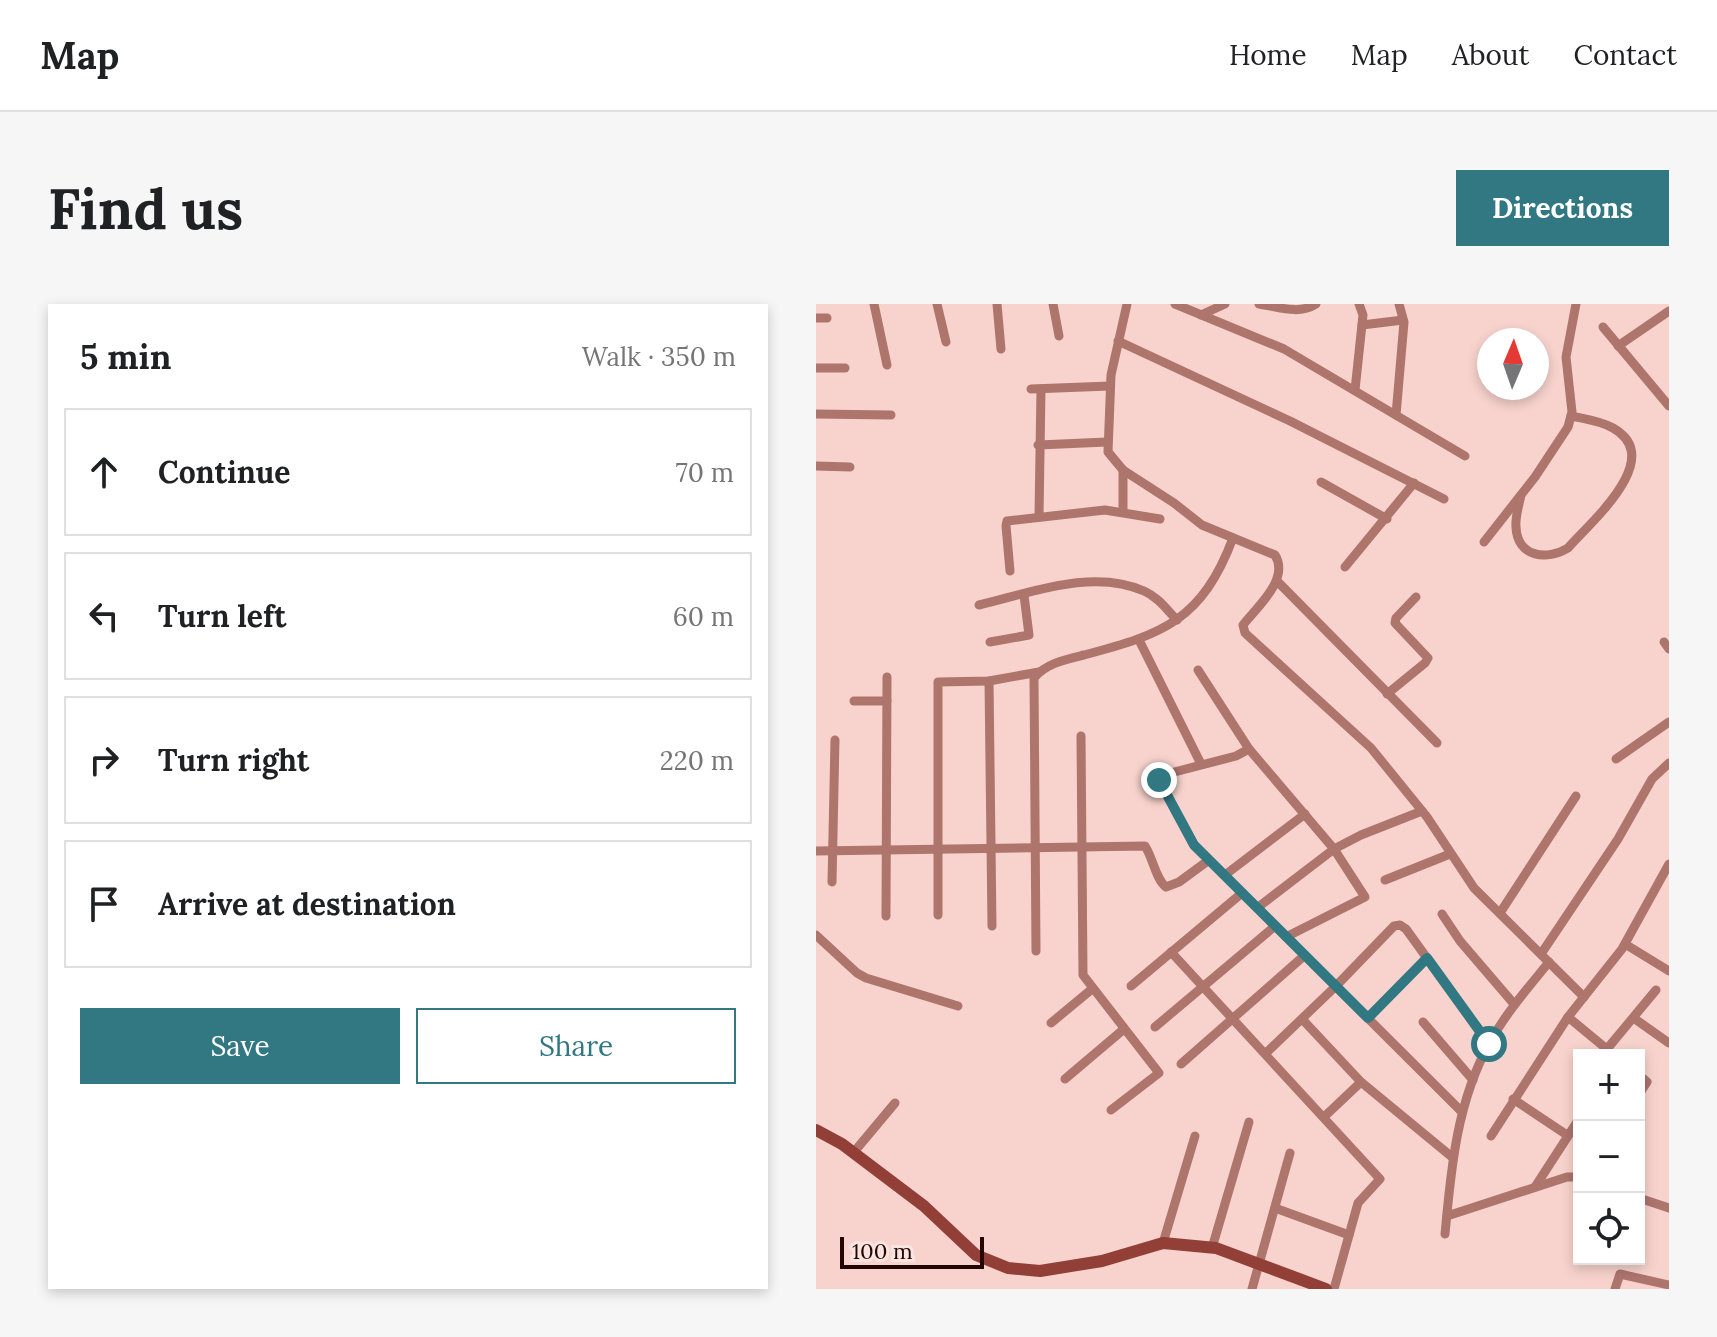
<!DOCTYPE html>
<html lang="en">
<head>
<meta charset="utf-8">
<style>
	body { margin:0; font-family:Lora,serif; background:#f6f6f6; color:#202124 }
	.controls { position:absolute; right:24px; bottom:24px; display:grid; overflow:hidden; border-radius:0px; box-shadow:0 4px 12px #0003 }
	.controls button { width:72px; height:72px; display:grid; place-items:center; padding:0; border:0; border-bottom:2px solid #e0e0e0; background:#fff; color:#202124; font:40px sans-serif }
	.compass { position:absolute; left:661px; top:24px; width:72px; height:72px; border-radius:50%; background:#fff; box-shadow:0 4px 12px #0003; rotate:2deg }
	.scale { position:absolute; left:24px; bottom:20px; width:144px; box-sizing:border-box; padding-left:8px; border:4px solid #240604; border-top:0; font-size:22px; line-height:28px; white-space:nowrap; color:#240604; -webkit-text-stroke:6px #f8e5e2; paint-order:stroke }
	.stop { position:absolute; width:24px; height:24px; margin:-18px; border:6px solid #317883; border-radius:50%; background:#fff }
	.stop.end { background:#317883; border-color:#fff; box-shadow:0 2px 8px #0008 }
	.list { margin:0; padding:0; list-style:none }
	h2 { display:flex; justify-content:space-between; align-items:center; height:104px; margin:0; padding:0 32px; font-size:34px }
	h2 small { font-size:26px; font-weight:400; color:#757577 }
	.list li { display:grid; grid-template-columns:52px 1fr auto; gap:24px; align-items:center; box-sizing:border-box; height:128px; margin:0 16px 16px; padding:0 16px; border:2px solid #e0e0e0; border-radius:0px }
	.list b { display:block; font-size:30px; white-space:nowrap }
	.list em { font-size:26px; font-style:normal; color:#757577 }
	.actions { display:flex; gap:16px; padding:24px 32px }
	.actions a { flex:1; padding:18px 0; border:2px solid #317883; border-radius:0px; text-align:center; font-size:28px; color:#317883 }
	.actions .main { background:#317883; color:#fff }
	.icon { flex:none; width:44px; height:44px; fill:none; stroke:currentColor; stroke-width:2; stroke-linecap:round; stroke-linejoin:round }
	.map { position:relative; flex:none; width:853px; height:985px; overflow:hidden; border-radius:0px }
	header { display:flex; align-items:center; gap:48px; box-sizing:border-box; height:112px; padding:0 40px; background:#fff; border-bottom:2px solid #e0e0e0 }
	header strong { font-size:38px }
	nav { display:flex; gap:44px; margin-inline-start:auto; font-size:28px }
	.intro { display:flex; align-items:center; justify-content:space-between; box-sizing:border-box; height:192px; padding:0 48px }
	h1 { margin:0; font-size:56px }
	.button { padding:20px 36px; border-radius:0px; background:#317883; color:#fff; font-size:28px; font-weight:700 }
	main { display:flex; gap:48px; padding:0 48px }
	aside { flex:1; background:#fff; border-radius:0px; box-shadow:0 4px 12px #0003 }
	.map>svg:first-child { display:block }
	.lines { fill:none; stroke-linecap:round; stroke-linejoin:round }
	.street { stroke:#ae756d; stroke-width:9 }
	.secondary { stroke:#924037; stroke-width:12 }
	.route { stroke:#317883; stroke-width:10 }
</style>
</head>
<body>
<header>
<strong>Map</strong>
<nav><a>Home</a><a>Map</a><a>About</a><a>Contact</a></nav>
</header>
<div class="intro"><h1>Find us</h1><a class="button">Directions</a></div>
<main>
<aside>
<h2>5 min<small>Walk · 350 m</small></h2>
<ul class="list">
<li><svg class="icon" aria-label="ahead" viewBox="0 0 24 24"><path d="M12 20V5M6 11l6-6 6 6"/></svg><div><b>Continue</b></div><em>70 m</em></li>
<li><svg class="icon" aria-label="left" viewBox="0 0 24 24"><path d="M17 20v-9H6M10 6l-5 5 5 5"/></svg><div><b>Turn left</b></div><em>60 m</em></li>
<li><svg class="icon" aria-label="right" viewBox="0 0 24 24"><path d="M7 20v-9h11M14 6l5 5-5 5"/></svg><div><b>Turn right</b></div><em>220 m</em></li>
<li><svg class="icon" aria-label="arrive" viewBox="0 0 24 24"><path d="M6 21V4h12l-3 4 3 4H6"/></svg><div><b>Arrive at destination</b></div></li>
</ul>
<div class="actions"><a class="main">Save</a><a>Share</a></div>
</aside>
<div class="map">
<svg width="853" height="985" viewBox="0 0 853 985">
	<rect width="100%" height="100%" fill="#f8d3cd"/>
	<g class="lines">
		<g class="street">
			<path d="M58 0 71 61"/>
			<path d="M121 0 130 38"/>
			<path d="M181 0 185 45"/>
			<path d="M237 0 243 32"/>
			<path d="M311 0 295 71 292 148 307 166 358 199 386 221 459 251C474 275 441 303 427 321L429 329 555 444 611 513 658 584 768 693"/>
			<path d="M359 0 468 45 649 152"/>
			<path d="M443 0C463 3 483 11 500 0"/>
			<path d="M385 11 409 0"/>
			<path d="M0 14H11"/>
			<path d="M546 21 587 16"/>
			<path d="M787 23 853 102"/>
			<path d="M302 37 474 117 628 195"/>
			<path d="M802 42 853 7"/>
			<path d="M0 64H29"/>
			<path d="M215 85 294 82"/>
			<path d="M539 86 547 11 543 0"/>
			<path d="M0 110 75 111"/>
			<path d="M580 111 588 18 583 0"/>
			<path d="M222 141 291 138"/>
			<path d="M0 162 34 163"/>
			<path d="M307 166V207"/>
			<path d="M505 178 571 215"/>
			<path d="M705 191C703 201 699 213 700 223 701 253 731 257 752 244 776 217 850 154 797 124 785 117 769 115 755 112"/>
			<path d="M223 213 225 85"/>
			<path d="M668 238 719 173 752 123 756 108 750 53 760 0"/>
			<path d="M529 263 598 179"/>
			<path d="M194 267 190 222 191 217 289 206 344 215"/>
			<path d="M461 277 621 439"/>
			<path d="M163 301C214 289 277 264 328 287 342 293 351 306 361 316"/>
			<path d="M323 336 385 460"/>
			<path d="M174 338 213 331 208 291"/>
			<path d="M848 338 853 345"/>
			<path d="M382 366 433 445 518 545 441 604"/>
			<path d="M173 377 176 622"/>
			<path d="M571 390 609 359 612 354 579 319 580 314 600 293"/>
			<path d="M38 397H71"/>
			<path d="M265 432 267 671 343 769 295 806"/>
			<path d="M433 445 420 452 343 472V476L378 541 646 808"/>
			<path d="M800 455 853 418"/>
			<path d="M0 547 329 542C337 554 340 576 350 583L363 578 393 556"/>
			<path d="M409 571 489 510"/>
			<path d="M569 576 634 550"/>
			<path d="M16 578 19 436"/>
			<path d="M684 609 760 492"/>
			<path d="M626 610 644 637 698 700"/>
			<path d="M122 611V378L173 377 223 368"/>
			<path d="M70 612 71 373"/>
			<path d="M0 631 41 669 50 674 142 702"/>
			<path d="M470 633 549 593 518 545 545 531 606 507"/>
			<path d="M809 640 853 667"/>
			<path d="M220 647 218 374C230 359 251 355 268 351 348 330 386 316 417 234"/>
			<path d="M355 648 564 875 542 899 518 985"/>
			<path d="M725 650 802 535 836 475 853 459"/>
			<path d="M315 682 426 589"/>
			<path d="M752 713 798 751"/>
			<path d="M552 714 611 654"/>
			<path d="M486 715 545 778 636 853"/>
			<path d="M819 715 853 739"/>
			<path d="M607 718 657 776"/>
			<path d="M235 719 276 685"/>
			<path d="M339 723 459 622"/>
			<path d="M791 745 840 686"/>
			<path d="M450 749 520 682 578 622 584 621 590 625 673 740"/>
			<path d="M365 760 489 651"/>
			<path d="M823 771 831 778 823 790"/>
			<path d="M249 775 308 725"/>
			<path d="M697 795 751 831"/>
			<path d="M508 813 545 778"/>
			<path d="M675 832 752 713 806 645 853 560"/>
			<path d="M38 848 79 799"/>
			<path d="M719 883 763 815"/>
			<path d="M823 894 853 904"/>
			<path d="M459 904 533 931"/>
			<path d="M631 912 751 873H763"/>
			<path d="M629 930C635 864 641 797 674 738 690 709 712 684 733 658"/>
			<path d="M347 939 379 832"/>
			<path d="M396 944 433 818"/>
			<path d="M436 985 474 849"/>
			<path d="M799 985 804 970 853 981"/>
		</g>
		<path class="secondary" d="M0 826 26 840 108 902 160 951 192 964 224 967 286 957 347 939 400 944 510 985"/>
	</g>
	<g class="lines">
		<path class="route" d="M343 476 378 541 552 714 611 654 673 740"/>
	</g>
</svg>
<div class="controls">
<button>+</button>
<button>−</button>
<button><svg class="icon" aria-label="locate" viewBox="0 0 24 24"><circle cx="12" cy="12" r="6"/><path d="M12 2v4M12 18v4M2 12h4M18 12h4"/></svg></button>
</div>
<svg class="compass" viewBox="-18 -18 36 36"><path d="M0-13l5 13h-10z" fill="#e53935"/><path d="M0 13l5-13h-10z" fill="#757577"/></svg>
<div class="scale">100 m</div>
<div class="stop" style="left:673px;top:740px"></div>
<div class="stop end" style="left:343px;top:476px"></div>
</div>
</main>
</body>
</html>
